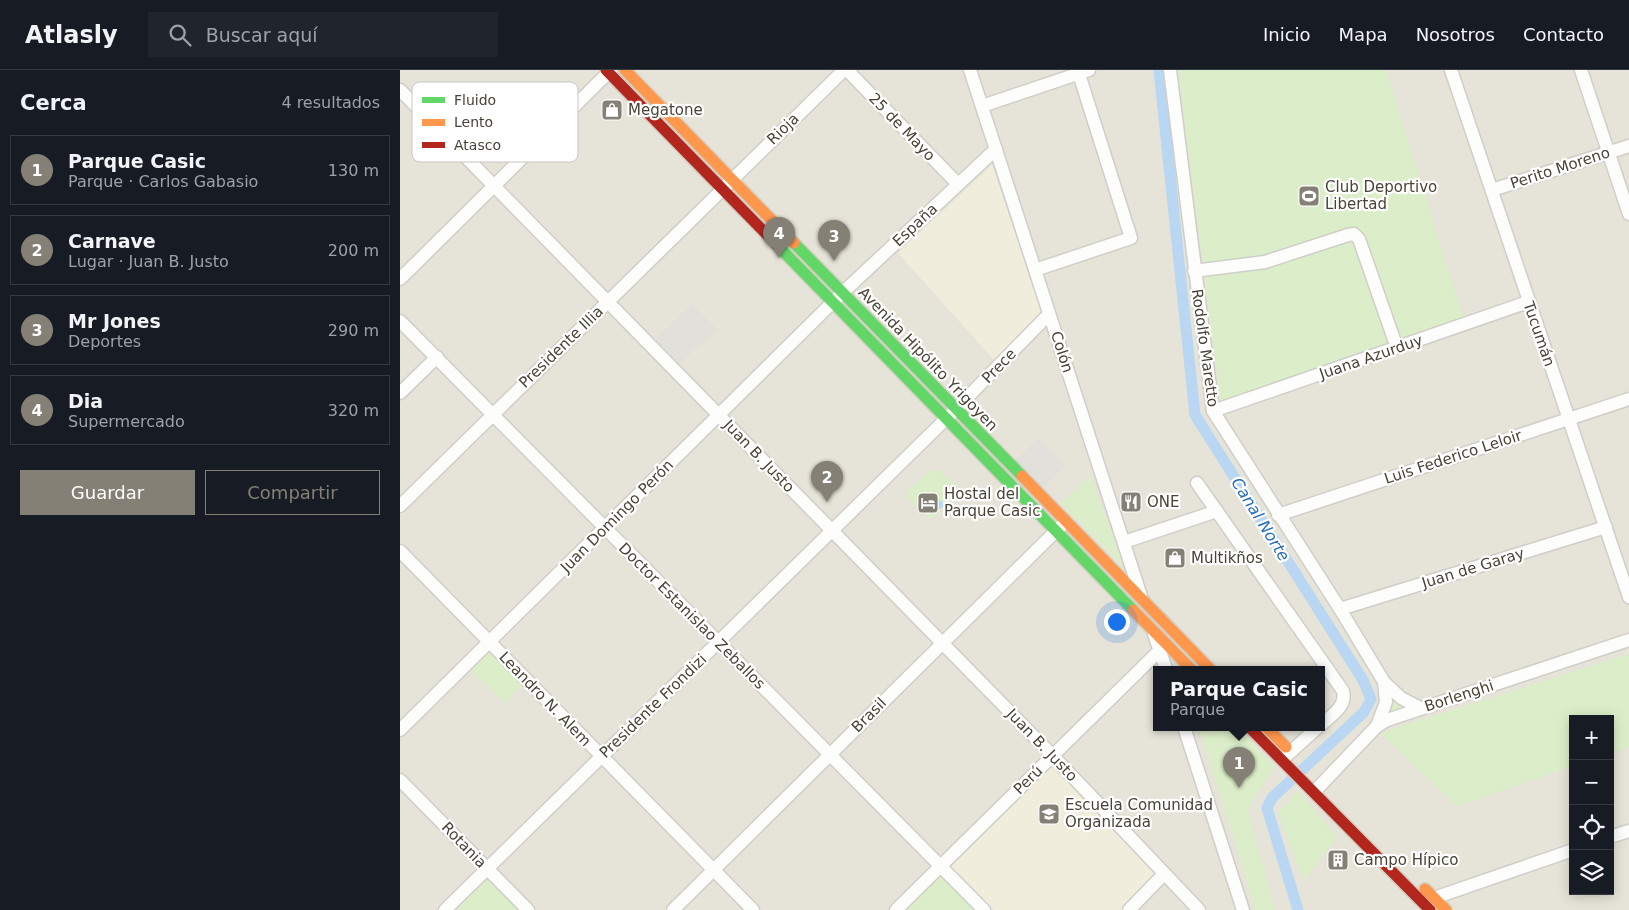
<!DOCTYPE html>
<html lang="es">
<head>
<meta charset="utf-8">
<style>
	body { margin:0; font-family:"DejaVu Sans",sans-serif; background:#20242c; color:#f1f3f6 }
	.controls { position:absolute; right:15px; bottom:15px; display:grid; overflow:hidden; border-radius:0px; box-shadow:0 2px 12px #0003 }
	.controls button { width:45px; height:45px; display:grid; place-items:center; padding:0; border:0; border-bottom:1px solid #363941; background:#171b24; color:#f1f3f6; font:25px sans-serif }
	.you { position:absolute; left:716px; top:551px; width:18px; height:18px; margin:-12px; border:4px solid #fff; border-radius:50%; background:#1a73e8; box-shadow:0 0 0 8px #1a73e833 }
	.badge { display:grid; place-items:center; width:32px; height:32px; border-radius:50%; background:#848075; color:#fff; font-size:16px; font-weight:700 }
	.pin { position:absolute; translate:-50% -41px; filter:drop-shadow(0 1px 2px #0008) }
	.pin::after { content:''; position:absolute; top:26px; width:18px; height:15px; background:inherit; clip-path:polygon(0 0,100% 0,50% 100%) }
	.popup { position:absolute; left:753px; top:596px; width:172px; height:65px; box-sizing:border-box; display:grid; place-content:center; border-radius:0px; background:#171b24; filter:drop-shadow(0 1px 4px #0005); font-size:16px; white-space:nowrap; color:#9ea1a6 }
	.popup b { font-size:19px; color:#f1f3f6 }
	.popup::after { content:''; position:absolute; left:50%; top:100%; margin-left:-10px; border:10px solid transparent; border-top-color:#171b24 }
	.list { margin:0; padding:0; list-style:none }
	h2 { display:flex; justify-content:space-between; align-items:center; height:65px; margin:0; padding:0 20px; font-size:21px }
	h2 small { font-size:16px; font-weight:400; color:#9ea1a6 }
	.list li { display:grid; grid-template-columns:32px 1fr auto; gap:15px; align-items:center; box-sizing:border-box; height:70px; margin:0 10px 10px; padding:0 10px; border:1px solid #363941; border-radius:0px }
	.list b { display:block; font-size:19px; white-space:nowrap }
	.list p { margin:0; font-size:16px; white-space:nowrap; color:#9ea1a6 }
	.list em { font-size:16px; font-style:normal; color:#9ea1a6 }
	.actions { display:flex; gap:10px; padding:15px 20px }
	.actions a { flex:1; padding:11px 0; border:1px solid #848075; border-radius:0px; text-align:center; font-size:18px; color:#848075 }
	.actions .main { background:#848075; color:#fff }
	.icon { flex:none; width:28px; height:28px; fill:none; stroke:currentColor; stroke-width:2; stroke-linecap:round; stroke-linejoin:round }
	.map { position:relative; flex:none; width:1229px; height:840px; overflow:hidden }
	header { display:flex; align-items:center; gap:30px; box-sizing:border-box; height:70px; padding:0 25px; background:#171b24; border-bottom:1px solid #363941 }
	header strong { font-size:24px }
	nav { display:flex; gap:28px; margin-inline-start:auto; font-size:18px }
	.search { width:350px; height:45px; background:#20242c; display:flex; align-items:center; gap:12px; box-sizing:border-box; padding:0 18px; border-radius:0px; color:#9ea1a6; font-size:19px }
	main { display:flex }
	aside { flex:1; background:#171b24 }
	.map>svg:first-child { display:block }
	.residential { fill:#e6e3d8; fill-rule:evenodd }
	.education { fill:#f0eddd }
	.green { fill:#dceec9 }
	.parking { fill:#e1e0da }
	.water { fill:#b9d6f2 }
	.lines { fill:none; stroke-linecap:round; stroke-linejoin:round }
	.canal { stroke:#b9d6f2; stroke-width:11 }
	.street-casing { stroke:#d0cec8; stroke-width:15 }
	.fast-casing { stroke:#d2cfc2; stroke-width:14 }
	.slow-casing { stroke:#d2cfc2; stroke-width:14 }
	.jam-casing { stroke:#d2cfc2; stroke-width:14 }
	.street { stroke:#fdfdfc; stroke-width:12 }
	.fast { stroke:#63d668; stroke-width:11 }
	.slow { stroke:#ff974d; stroke-width:11 }
	.jam { stroke:#b3261e; stroke-width:11 }
	.labels { text-anchor:middle; stroke-width:4.5; stroke-linejoin:round; paint-order:stroke }
	.poi-label { font-size:15px; fill:#494336; stroke:#fff; text-anchor:start }
	.street-label { font-size:15px; fill:#494336; stroke:#fff }
	.water-label { font-size:16px; font-style:italic; fill:#276ebd; stroke:#fff }
	.key { fill:#fff; stroke:#c8c7c3; stroke-width:1 }
	.key-label { font-size:14px; fill:#494336 }
</style>
</head>
<body>
<header>
<strong>Atlasly</strong>
<div class="search"><svg class="icon" aria-label="search" viewBox="0 0 24 24"><circle cx="10" cy="10" r="6"/><path d="M15 15l6 6"/></svg>Buscar aquí</div>
<nav><a>Inicio</a><a>Mapa</a><a>Nosotros</a><a>Contacto</a></nav>
</header>
<main>
<aside>
<h2>Cerca<small>4 resultados</small></h2>
<ul class="list">
<li><span class="badge">1</span><div><b>Parque Casic</b><p>Parque · Carlos Gabasio</p></div><em>130 m</em></li>
<li><span class="badge">2</span><div><b>Carnave</b><p>Lugar · Juan B. Justo</p></div><em>200 m</em></li>
<li><span class="badge">3</span><div><b>Mr Jones</b><p>Deportes</p></div><em>290 m</em></li>
<li><span class="badge">4</span><div><b>Dia</b><p>Supermercado</p></div><em>320 m</em></li>
</ul>
<div class="actions"><a class="main">Guardar</a><a>Compartir</a></div>
</aside>
<div class="map">
<svg width="1229" height="840" viewBox="0 0 1229 840">
	<rect width="100%" height="100%" fill="#f2f1eb"/>
	<path class="residential" d="M0 0H1229V840H0ZM756 599H922V657H756ZM1173 649H1210V821H1173Z"/>
	<g class="education">
		<path d="M592 95 642 241 595 291 498 183Z"/>
		<path d="M649 694 758 805 723 840H594L548 794Z"/>
	</g>
	<g class="green">
		<path d="M778 0H986L1065 253 821 336Z"/>
		<path d="M530 400H537L556 415 557 425 534 447 529 449 507 427V422Z"/>
		<path d="M690 406 726 499 660 433Z"/>
		<path d="M89 580 123 614 105 633 70 599Z"/>
		<path d="M1229 584V677L1210 684V649H1173V696L1057 736 980 663Z"/>
		<path d="M990 627 1009 636 988 644Z"/>
		<path d="M799 657H836L875 696 847 740 875 840H856Z"/>
		<path d="M898 720 937 768 904 811 878 743Z"/>
		<path d="M541 796 584 840H496Z"/>
		<path d="M87 799 128 840H45Z"/>
	</g>
	<g class="parking">
		<path d="M292 234 317 259 277 295 253 272Z"/>
		<path d="M638 368 665 396 640 421 613 393Z"/>
	</g>
	<path class="water" d="M520 429H527L531 433 540 430 543 433V437C534 443 526 439 520 433Z"/>
	<g class="lines">
		<path class="canal" d="M759 0 795 345 963 610 971 629 964 642 872 728 867 738 898 840"/>
		<g class="street-casing">
			<g id="street">
				<path d="M447 0 558 114"/>
				<path d="M570 0 741 526"/>
				<path d="M770 0 813 341 940 539 984 612 986 632 977 656"/>
				<path d="M1051 0 1229 527"/>
				<path d="M1181 0 1229 144"/>
				<path d="M0 20 653 686 799 840"/>
				<path d="M582 36 689 0"/>
				<path d="M1092 120 1229 76"/>
				<path d="M635 200 731 168 679 4"/>
				<path d="M794 201 865 192 948 165 954 164 959 169 997 278"/>
				<path d="M0 209 211 0"/>
				<path d="M0 251 584 840"/>
				<path d="M0 323 37 287"/>
				<path d="M813 341 1128 232"/>
				<path d="M797 413 943 621C947 636 932 645 922 654"/>
				<path d="M0 436 444 0"/>
				<path d="M878 445 1229 329"/>
				<path d="M724 472 817 441"/>
				<path d="M0 481 353 840"/>
				<path d="M940 539 1206 457"/>
				<path d="M754 564 766 599"/>
				<path d="M984 612 1001 628 1020 638"/>
				<path d="M784 657 843 840"/>
				<path d="M0 660 438 227 596 79"/>
				<path d="M883 689 918 657"/>
				<path d="M0 710 128 840"/>
				<path d="M914 722 977 656 987 650 1229 570"/>
				<path d="M1210 767 1229 761"/>
				<path d="M1029 832 1034 828 1173 780"/>
				<path d="M45 840 556 339 649 244"/>
				<path d="M273 840 662 455"/>
				<path d="M496 840 760 580"/>
				<path d="M729 840 764 804"/>
			</g>
		</g>
		<g class="fast-casing">
			<g id="fast">
				<path d="M394 173 622 406"/>
				<path d="M378 176 733 540"/>
			</g>
		</g>
		<g class="slow-casing">
			<g id="slow">
				<path d="M225 0 394 173"/>
				<path d="M622 406 810 599"/>
				<path d="M733 540 791 599"/>
				<path d="M866 657 886 677"/>
				<path d="M1025 819 1046 840"/>
			</g>
		</g>
		<g class="jam-casing">
			<g id="jam">
				<path d="M206 0 378 176"/>
				<path d="M849 657 1030 840"/>
			</g>
		</g>
		<use href="#street" class="street"/>
		<use href="#fast" class="fast"/>
		<use href="#slow" class="slow"/>
		<use href="#jam" class="jam"/>
	</g>
	<defs>
		<g id="shop-square" transform="scale(1.125)"><rect x="-9" y="-9" width="18" height="18" rx="4" fill="#848075" stroke="#fff"/><path d="M-5-2.5h2.3a2.7 3.5 0 0 1 5.4 0H5L5.5 6h-11ZM-1.5-2.5h3a1.5 2.3 0 0 0-3 0Z" fill="#fff"/></g>
		<g id="stadium-square" transform="scale(1.125)"><rect x="-9" y="-9" width="18" height="18" rx="4" fill="#848075" stroke="#fff"/><path d="M0-5a6.5 5 0 1 0 0 10a6.5 5 0 1 0 0-10ZM-3.5-1.8h7v3.6h-7Z" fill="#fff"/></g>
		<g id="restaurant-square" transform="scale(1.125)"><rect x="-9" y="-9" width="18" height="18" rx="4" fill="#848075" stroke="#fff"/><path d="M-5-6h1v4h1v-4h1v4h1v-4h1v5L-1.5 .5V6h-2V.5L-5-1ZM5-6V6H3V1.5H1.5Q1.5-4 5-6Z" fill="#fff"/></g>
		<g id="hotel-square" transform="scale(1.125)"><rect x="-9" y="-9" width="18" height="18" rx="4" fill="#848075" stroke="#fff"/><path d="M-6-4.5h1.5V1H6V5H4.5V3h-9V5H-6ZM-4 0a1.8 1.8 0 1 1 3.6 0ZM.5 0V-2.5h3Q6-2.5 6 0Z" fill="#fff"/></g>
		<g id="school-square" transform="scale(1.125)"><rect x="-9" y="-9" width="18" height="18" rx="4" fill="#848075" stroke="#fff"/><path d="M0-5L7-2L0 1L-7-2ZM-4 1L0 2.5L4 1V4Q0 6-4 4Z" fill="#fff"/></g>
		<g id="building-square" transform="scale(1.125)"><rect x="-9" y="-9" width="18" height="18" rx="4" fill="#848075" stroke="#fff"/><path d="M-4-6H4V6H1V3H-1V6H-4ZM-2.5-4.3h1.7v1.8h-1.7ZM.8-4.3h1.7v1.8H.8ZM-2.5-1h1.7V.8h-1.7ZM.8-1h1.7V.8H.8Z" fill="#fff"/></g>
	</defs>
	<g fill-rule="evenodd">
		<use href="#shop-square" x="212" y="40"/>
		<use href="#stadium-square" x="909" y="126"/>
		<use href="#restaurant-square" x="731" y="432"/>
		<use href="#hotel-square" x="528" y="433"/>
		<use href="#shop-square" x="775" y="488"/>
		<use href="#school-square" x="649" y="744"/>
		<use href="#building-square" x="938" y="790"/>
	</g>
	<g class="labels">
		<g class="poi-label">
			<text x="228" y="45">Megatone</text>
			<text x="925" y="122">Club Deportivo<tspan x="925" dy="17">Libertad</tspan></text>
			<text x="544" y="429">Hostal del<tspan x="544" dy="17">Parque Casic</tspan></text>
			<text x="747" y="437">ONE</text>
			<text x="791" y="493">Multikños</text>
			<text x="665" y="740">Escuela Comunidad<tspan x="665" dy="17">Organizada</tspan></text>
			<text x="954" y="795">Campo Hípico</text>
		</g>
		<g class="street-label">
			<text transform="translate(502 57) rotate(46)" y="5">25 de Mayo</text>
			<text transform="translate(383 59) rotate(-44)" y="5">Rioja</text>
			<text transform="translate(1160 98) rotate(-18)" y="5">Perito Moreno</text>
			<text transform="translate(515 155) rotate(-43)" y="5">España</text>
			<text transform="translate(1139 264) rotate(71)" y="5">Tucumán</text>
			<text transform="translate(161 277) rotate(-44)" y="5">Presidente Illia</text>
			<text transform="translate(805 278) rotate(82)" y="5">Rodolfo Maretto</text>
			<text transform="translate(662 282) rotate(72)" y="5">Colón</text>
			<text transform="translate(971 287) rotate(-19)" y="5">Juana Azurduy</text>
			<text transform="translate(528 289) rotate(46)" y="5">Avenida Hipólito Yrigoyen</text>
			<text transform="translate(599 296) rotate(-46)" y="5">Prece</text>
			<text transform="translate(359 386) rotate(46)" y="5">Juan B. Justo</text>
			<text transform="translate(1053 387) rotate(-18)" y="5">Luis Federico Leloir</text>
			<text transform="translate(217 446) rotate(-45)" y="5">Juan Domingo Perón</text>
			<text transform="translate(1073 498) rotate(-17)" y="5">Juan de Garay</text>
			<text transform="translate(292 546) rotate(45)" y="5">Doctor Estanislao Zeballos</text>
			<text transform="translate(1059 626) rotate(-18)" y="5">Borlenghi</text>
			<text transform="translate(145 629) rotate(46)" y="5">Leandro N. Alem</text>
			<text transform="translate(253 636) rotate(-44)" y="5">Presidente Frondizi</text>
			<text transform="translate(469 645) rotate(-45)" y="5">Brasil</text>
			<text transform="translate(642 675) rotate(46)" y="5">Juan B. Justo</text>
			<text transform="translate(628 710) rotate(-45)" y="5">Perú</text>
			<text transform="translate(64 775) rotate(46)" y="5">Rotania</text>
		</g>
		<g class="water-label">
			<text transform="translate(861 449) rotate(58)" y="6">Canal Norte</text>
		</g>
	</g>
	<rect x="12" y="12" width="166" height="80" rx="8" class="key"/>
	<rect x="22" y="27" width="23" height="6" fill="#63d668"/>
	<rect x="22" y="49" width="23" height="7" fill="#ff974d"/>
	<rect x="22" y="72" width="23" height="6" fill="#b3261e"/>
	<g class="key-label">
		<text x="54" y="35">Fluido</text>
		<text x="54" y="57">Lento</text>
		<text x="54" y="80">Atasco</text>
	</g>
</svg>
<div class="controls">
<button>+</button>
<button>−</button>
<button><svg class="icon" aria-label="locate" viewBox="0 0 24 24"><circle cx="12" cy="12" r="6"/><path d="M12 2v4M12 18v4M2 12h4M18 12h4"/></svg></button>
<button><svg class="icon" aria-label="layers" viewBox="0 0 24 24"><path d="M12 4l9 5-9 5-9-5zM3 14l9 5 9-5"/></svg></button>
</div>
<div class="you"></div>
<div class="pin badge" style="left:839px;top:718px">1</div>
<div class="popup"><b>Parque Casic</b>Parque</div>
<div class="pin badge" style="left:427px;top:432px">2</div>
<div class="pin badge" style="left:434px;top:191px">3</div>
<div class="pin badge" style="left:379px;top:188px">4</div>
</div>
</main>
</body>
</html>
